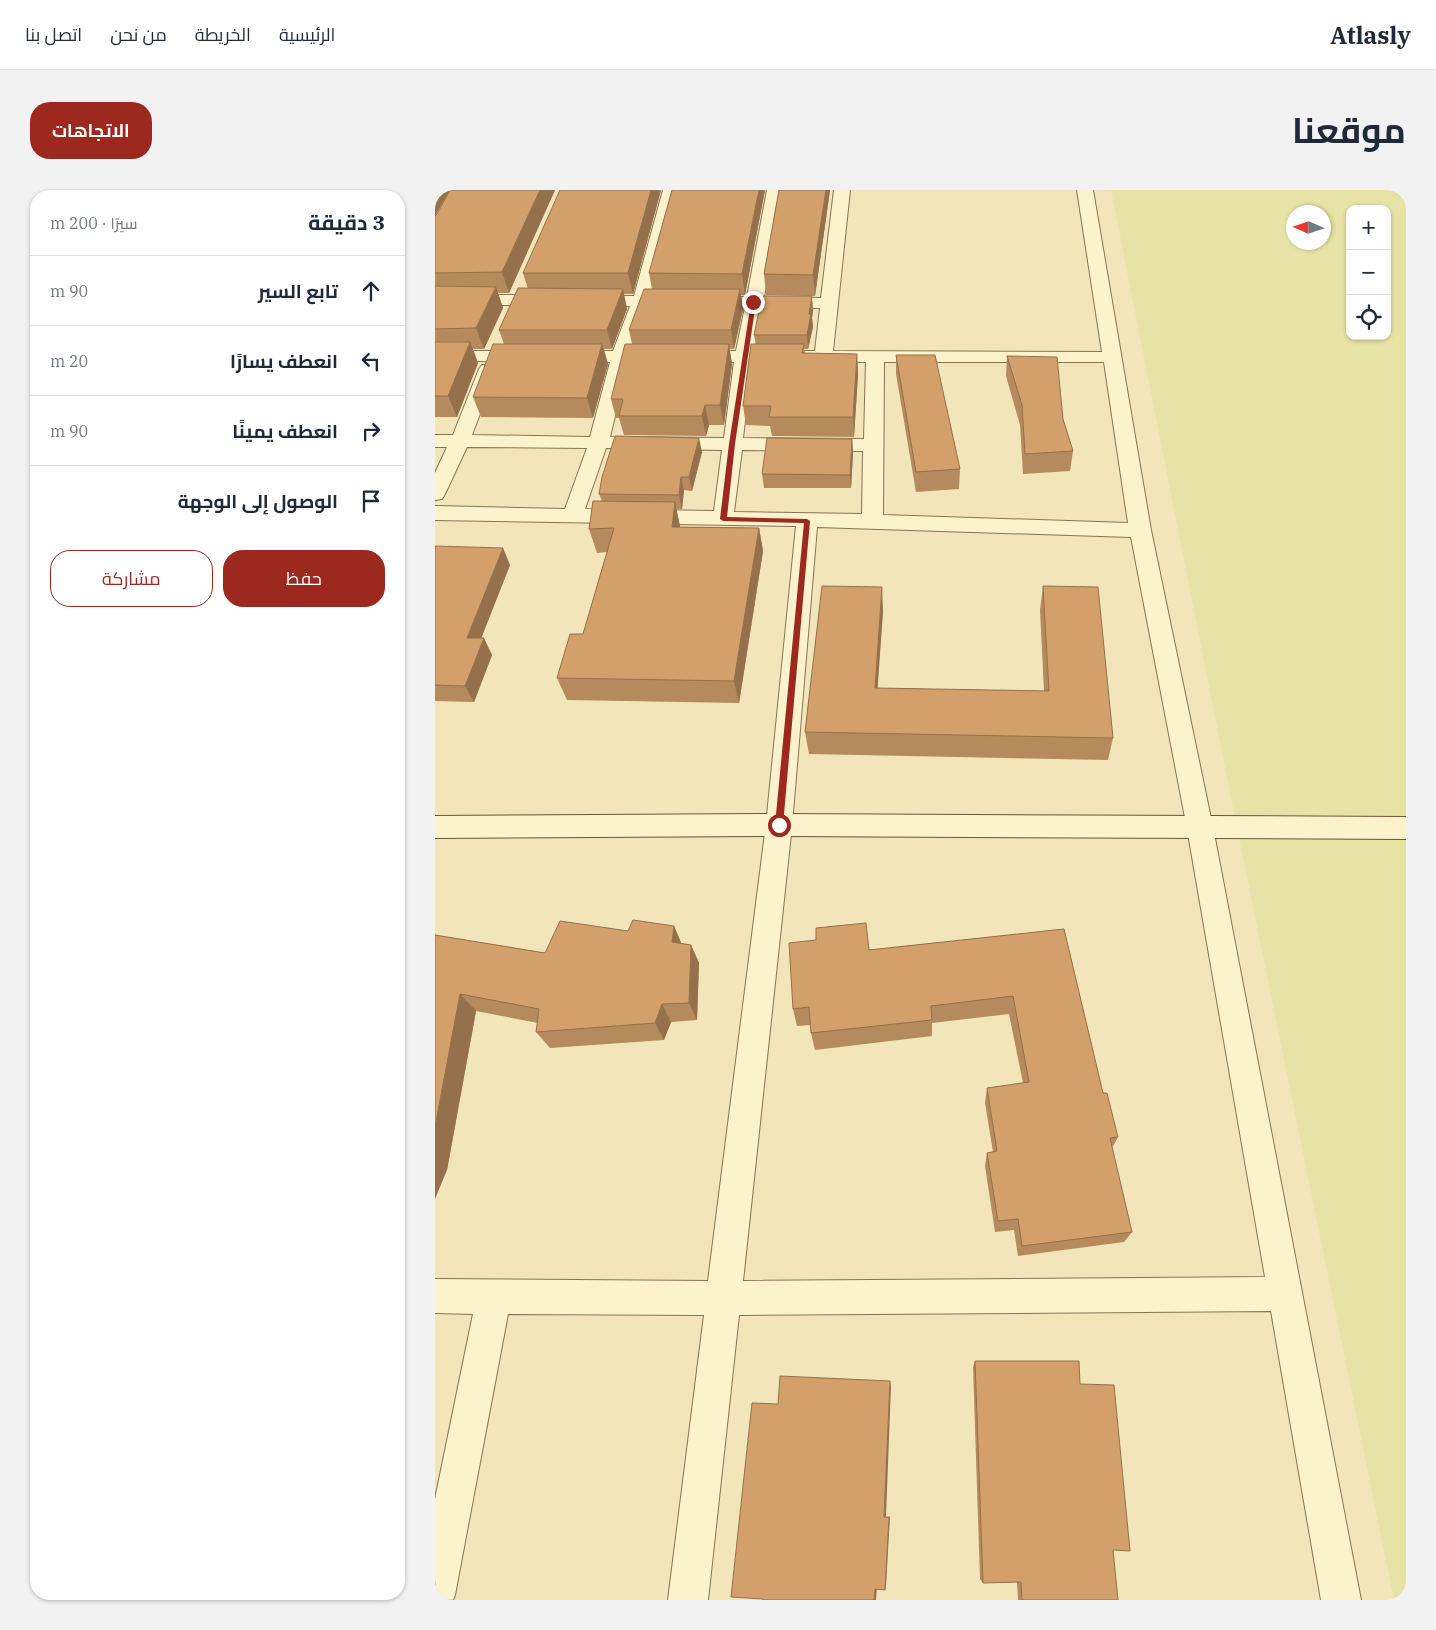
<!DOCTYPE html>
<html lang="ar">
<head>
<meta charset="utf-8">
<style>
	body { margin:0; font-family:"IBM Plex Serif",Cairo,serif; background:#f2f2f3; color:#1f2937; direction:rtl }
	.controls { position:absolute; right:15px; top:15px; display:grid; overflow:hidden; border-radius:10px; box-shadow:0 1px 4px #0004 }
	.controls button { width:45px; height:45px; display:grid; place-items:center; padding:0; border:0; border-bottom:1px solid #e0e1e3; background:#fff; color:#1f2937; font:25px sans-serif }
	.compass { position:absolute; left:851px; top:15px; width:45px; height:45px; border-radius:50%; background:#fff; box-shadow:0 1px 4px #0004; rotate:273deg }
	.stop { position:absolute; width:15px; height:15px; margin:-11px; border:4px solid #9c281e; border-radius:50%; background:#fff }
	.stop.end { background:#9c281e; border-color:#fff; box-shadow:0 1px 5px #0008 }
	.list { margin:0; padding:0; list-style:none }
	h2 { display:flex; justify-content:space-between; align-items:center; height:65px; margin:0; padding:0 20px; font-size:21px }
	h2 small { font-size:16px; font-weight:400; color:#747a83 }
	.list li { display:grid; grid-template-columns:32px 1fr auto; gap:15px; align-items:center; box-sizing:border-box; height:70px; padding:0 20px; border-top:1px solid #e0e1e3 }
	.list b { display:block; font-size:19px; white-space:nowrap }
	.list em { font-size:16px; font-style:normal; color:#747a83 }
	.actions { display:flex; gap:10px; padding:15px 20px }
	.actions a { flex:1; padding:11px 0; border:1px solid #9c281e; border-radius:20px; text-align:center; font-size:18px; color:#9c281e }
	.actions .main { background:#9c281e; color:#fff }
	.icon { flex:none; width:28px; height:28px; fill:none; stroke:currentColor; stroke-width:2; stroke-linecap:round; stroke-linejoin:round }
	.map { position:relative; flex:none; width:971px; height:1410px; overflow:hidden; direction:ltr; border-radius:20px }
	header { display:flex; align-items:center; gap:30px; box-sizing:border-box; height:70px; padding:0 25px; background:#fff; border-bottom:1px solid #e0e1e3 }
	header strong { font-size:24px }
	nav { display:flex; gap:28px; margin-inline-start:auto; font-size:18px }
	.intro { display:flex; align-items:center; justify-content:space-between; box-sizing:border-box; height:120px; padding:0 30px }
	h1 { margin:0; font-size:35px }
	.button { padding:12px 22px; border-radius:20px; background:#9c281e; color:#fff; font-size:18px; font-weight:700 }
	main { display:flex; gap:30px; padding:0 30px }
	aside { flex:1; background:#fff; border-radius:20px; box-shadow:0 1px 4px #0004 }
	.map>svg:first-child { display:block }
	.farmland { fill:#e7e3a6; fill-rule:evenodd }
	.lines { fill:none; stroke-linecap:round; stroke-linejoin:round }
	.street-casing { stroke:#887453; stroke-width:2 }
	.secondary-casing { stroke:#6a5536; stroke-width:2 }
	.street { fill:#fcf2cc; fill-rule:evenodd }
	.secondary { fill:#fcf2cc; fill-rule:evenodd }
	.wall { fill:#b58a5c }
	.shaded-wall { fill:#94704b }
	.building { fill:#d3a06b; stroke:#94704b }
	.route { fill:#9c281e }
</style>
</head>
<body>
<header>
<strong>Atlasly</strong>
<nav><a>الرئيسية</a><a>الخريطة</a><a>من نحن</a><a>اتصل بنا</a></nav>
</header>
<div class="intro"><h1>موقعنا</h1><a class="button">الاتجاهات</a></div>
<main>
<div class="map">
<svg width="971" height="1410" viewBox="0 0 971 1410">
	<rect width="100%" height="100%" fill="#f1e5b9"/>
	<path class="farmland" d="M676 0H971V1410H959L802 638ZM915 19H952V146H915ZM858 22H888V52H858Z"/>
	<g class="lines">
		<g class="street-casing">
			<g id="street">
				<path d="M228 0H244L216 106 312 107 332 0H348L329 107 386 108 399 0H415L398 161 667 162 642 0H658L716 340 778 638 926 1410H886L836 1121 304 1125 273 1410H233L269 1125 73 1124 20 1405 18 1410H0V1309L38 1124 0 1123V1089L273 1091 331 635 361 336 0 330V316L130 319 152 258 32 257 10 304 7 309 0 310V283L12 257H0V245H18L44 179 47 175H59L62 179 37 245 155 247 175 172 133 171 127 170 124 166 127 162 133 161H178L195 116H154L148 115 145 111 148 107 154 106H199ZM212 117H310L301 161H196ZM327 118H385L380 161H319ZM193 172H299L289 248 175 247ZM317 172H431L429 249 308 248ZM449 172H669L693 333 448 325ZM171 258 287 260 279 321 150 319ZM307 260 428 261 427 324 299 322ZM382 337 696 347 752 638 830 1087 308 1091 357 635Z"/>
				<path d="M0 105H114L120 106 123 110 120 114 114 115H0Z"/>
				<path d="M0 161H90L96 162 99 166 96 170 90 171H0Z"/>
			</g>
		</g>
		<g class="secondary-casing">
			<path id="secondary" d="M344 624 971 627V649L344 646 0 648V626Z"/>
		</g>
		<use href="#street" class="street"/>
		<use href="#secondary" class="secondary"/>
	</g>
	<g class="wall">
		<path d="M0 0 1 25 2 24 15 0H120L74 103H63L68 118 49 159H38L43 173 22 227H0Z"/>
		<path d="M226 0 198 104H189L192 119 177 159H169L173 174 158 228 46 227 38 207 69 154 64 140 93 99 88 83Z"/>
		<path d="M237 0H330L310 105H306L308 119 299 159H294L297 174 289 235H274L271 246 189 245 184 228H181L176 209 197 154 194 140 217 99 214 83Z"/>
		<path d="M344 0H395L380 106 331 105 329 84Z"/>
		<path d="M378 120 377 128 378 137 373 159H369L370 163 422 164 423 184 419 247 337 246 335 236 311 235 308 216 321 154 319 145Z"/>
		<path d="M461 165 525 279 524 299 481 302 461 184Z"/>
		<path d="M572 166 628 229 638 261 635 281 588 284 585 235 571 186Z"/>
		<path d="M417 249 418 263 416 298H329L327 284Z"/>
		<path d="M267 262 257 301 249 300 247 319H241L245 337 324 338 328 361 304 513 132 510 122 488 148 444 172 362 162 363 154 339 167 311 164 304Z"/>
		<path d="M0 356 75 375 46 448 57 465 39 512 0 511Z"/>
		<path d="M608 396 678 548 673 570 374 564 370 542 448 421 442 498 609 501 605 420Z"/>
		<path d="M239 736 246 753 256 755 264 773 262 830 236 832 229 850 115 858 101 842 103 833 41 821 12 980 0 745 110 763 193 741Z"/>
		<path d="M629 739 668 903 683 947 677 958 697 1042 689 1052 583 1066 579 1040 560 1042 550 976 552 963 558 962 550 913 552 898 588 893 574 824 497 833V846L380 860 376 843V835L362 836 358 819 434 760Z"/>
		<path d="M540 1171 645 1194 678 1360 683 1410H583L582 1392 548 1393 545 1389 538 1177Z"/>
	</g>
	<g class="shaded-wall">
		<path d="M0 0H15L0 26Z"/>
		<path d="M105 0H120L74 103 67 82Z"/>
		<path d="M216 0H226L198 104 193 83Z"/>
		<path d="M324 0H330L310 105 307 84Z"/>
		<path d="M391 0H395L380 106 378 85Z"/>
		<path d="M61 97 68 118 49 159 41 138Z"/>
		<path d="M188 99 192 119 177 159 172 140Z"/>
		<path d="M305 99 308 119 299 159 296 140Z"/>
		<path d="M377 106 378 120 377 128 378 137 373 159 372 145Z"/>
		<path d="M35 152 43 173 22 227 13 206Z"/>
		<path d="M167 154 173 174 158 228 152 208Z"/>
		<path d="M294 154 297 174 289 235 285 215Z"/>
		<path d="M422 164 423 184 419 247 418 227Z"/>
		<path d="M270 215 274 235 271 246 267 226Z"/>
		<path d="M264 248 267 262 257 301 254 287Z"/>
		<path d="M417 249 418 263 416 298 415 285Z"/>
		<path d="M246 287 249 300 247 319 244 305Z"/>
		<path d="M240 312 245 336 242 360 237 337Z"/>
		<path d="M324 338 328 361 304 513 299 491Z"/>
		<path d="M68 358 75 375 40 464 32 448Z"/>
		<path d="M447 397 448 421 441 521 440 498Z"/>
		<path d="M49 448 57 465 39 512 30 496Z"/>
		<path d="M239 736 247 755 237 752Z"/>
		<path d="M256 755 264 773 262 830 254 813Z"/>
		<path d="M25 804 41 821 12 980 0 1009V937Z"/>
		<path d="M227 814 236 832 229 850 220 833Z"/>
		<path d="M455 1191 456 1196 451 1326 449 1327Z"/>
		<path d="M455 1326 451 1396 450 1400 454 1327Z"/>
		<path d="M442 1395 441 1410H439L440 1399Z"/>
	</g>
	<g class="building">
		<path d="M15 0H105L67 82 0 83V26L2 24Z"/>
		<path d="M125 0H216L193 83H88Z"/>
		<path d="M237 0H324L307 84 214 83Z"/>
		<path d="M344 0H391L378 85 329 84Z"/>
		<path d="M0 96 61 97 41 138 0 139Z"/>
		<path d="M83 98 188 99 172 140H64Z"/>
		<path d="M209 99H305L296 140H194Z"/>
		<path d="M327 106H377L374 124H376L372 145H319Z"/>
		<path d="M0 152H35L13 206H0Z"/>
		<path d="M58 154H167L152 208 38 207Z"/>
		<path d="M190 154H294L285 215H270L267 226H184L188 209H176Z"/>
		<path d="M316 154H369L367 163 422 164 418 227H334L336 216H308Z"/>
		<path d="M461 165H500L525 279 481 282Z"/>
		<path d="M572 166 622 167 628 229 638 261 590 264 587 215Z"/>
		<path d="M180 246 264 248 254 287H246L244 305 164 304 167 287Z"/>
		<path d="M332 248 417 249 415 285 327 284Z"/>
		<path d="M158 311 240 312 237 337 324 338 299 491 122 488 135 444H148L179 338 154 339Z"/>
		<path d="M0 356 68 358 32 448H49L30 496 0 495Z"/>
		<path d="M387 396 447 397 440 498 614 501 608 396 663 397 678 548 370 542Z"/>
		<path d="M198 730 239 736 237 752 256 755 254 813 227 814 220 833 101 842 104 819 25 804 0 937V745L110 763 125 731 193 741Z"/>
		<path d="M431 733 434 760 629 739 668 903H672L683 947 675 948 697 1042 587 1056 583 1029 563 1031 552 963 562 961 552 898 594 892 578 806 496 816 497 830 376 843 374 817 358 819 354 753 381 750V738Z"/>
		<path d="M540 1171H644L645 1194 679 1195 695 1361 678 1360 683 1410H587L586 1392 548 1393Z"/>
		<path d="M345 1186 455 1191 449 1327H454L450 1400 440 1399 439 1410H328V1409L296 1407 317 1213 343 1214Z"/>
	</g>
	<path class="route" d="M318 111 321 112 300 254 292 327 372 329 375 331 348 635 344 638 340 635 369 333 288 331 285 329 294 254 316 112Z"/>
</svg>
<div class="controls">
<button>+</button>
<button>−</button>
<button><svg class="icon" aria-label="locate" viewBox="0 0 24 24"><circle cx="12" cy="12" r="6"/><path d="M12 2v4M12 18v4M2 12h4M18 12h4"/></svg></button>
</div>
<svg class="compass" viewBox="-18 -18 36 36"><path d="M0-13l5 13h-10z" fill="#e53935"/><path d="M0 13l5-13h-10z" fill="#747a83"/></svg>
<div class="stop" style="left:344px;top:635px"></div>
<div class="stop end" style="left:318px;top:112px"></div>
</div>
<aside>
<h2>3 دقيقة<small>سيرًا · 200 m</small></h2>
<ul class="list">
<li><svg class="icon" aria-label="ahead" viewBox="0 0 24 24"><path d="M12 20V5M6 11l6-6 6 6"/></svg><div><b>تابع السير</b></div><em>90 m</em></li>
<li><svg class="icon" aria-label="left" viewBox="0 0 24 24"><path d="M17 20v-9H6M10 6l-5 5 5 5"/></svg><div><b>انعطف يسارًا</b></div><em>20 m</em></li>
<li><svg class="icon" aria-label="right" viewBox="0 0 24 24"><path d="M7 20v-9h11M14 6l5 5-5 5"/></svg><div><b>انعطف يمينًا</b></div><em>90 m</em></li>
<li><svg class="icon" aria-label="arrive" viewBox="0 0 24 24"><path d="M6 21V4h12l-3 4 3 4H6"/></svg><div><b>الوصول إلى الوجهة</b></div></li>
</ul>
<div class="actions"><a class="main">حفظ</a><a>مشاركة</a></div>
</aside>
</main>
</body>
</html>
